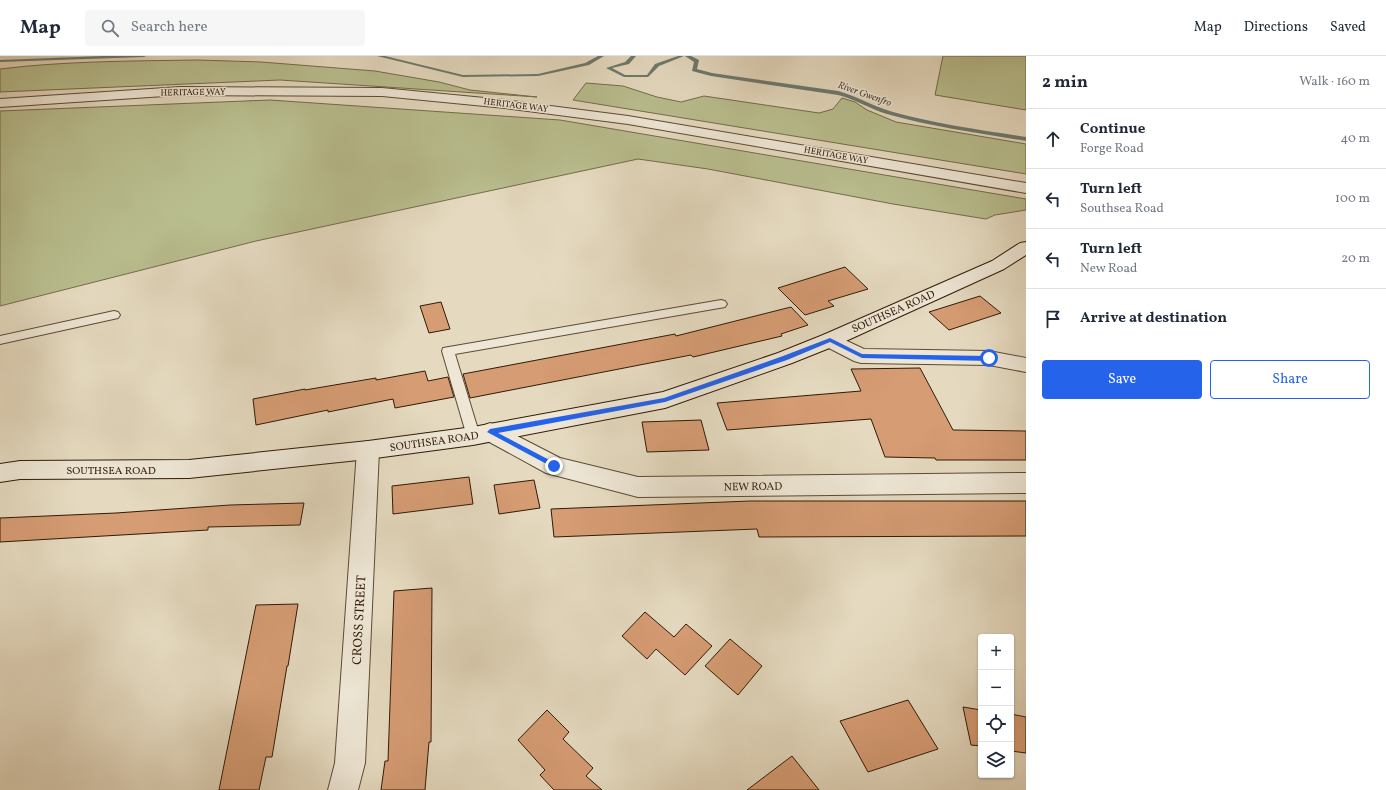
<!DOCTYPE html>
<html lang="en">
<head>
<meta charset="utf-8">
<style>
	body { margin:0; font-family:Vollkorn,serif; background:#f6f6f7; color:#1f2937 }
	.controls { position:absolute; right:12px; bottom:12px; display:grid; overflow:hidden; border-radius:4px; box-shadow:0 1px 3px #0004 }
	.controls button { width:36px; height:36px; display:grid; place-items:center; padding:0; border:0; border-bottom:1px solid #e0e1e3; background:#fff; color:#1f2937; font:20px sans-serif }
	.stop { position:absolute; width:12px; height:12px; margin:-9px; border:3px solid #2563eb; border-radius:50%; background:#fff }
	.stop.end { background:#2563eb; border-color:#fff; box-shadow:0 1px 4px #0008 }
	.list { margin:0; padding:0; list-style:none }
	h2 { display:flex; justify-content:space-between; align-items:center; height:52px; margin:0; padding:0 16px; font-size:17px }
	h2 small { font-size:13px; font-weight:400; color:#747a83 }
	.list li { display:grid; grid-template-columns:26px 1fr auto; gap:12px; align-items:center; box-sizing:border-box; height:60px; padding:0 16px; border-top:1px solid #e0e1e3 }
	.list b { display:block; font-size:15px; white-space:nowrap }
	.list p { margin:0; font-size:13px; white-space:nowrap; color:#747a83 }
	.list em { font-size:13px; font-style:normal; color:#747a83 }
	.actions { display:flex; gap:8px; padding:12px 16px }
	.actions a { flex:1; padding:9px 0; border:1px solid #2563eb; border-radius:4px; text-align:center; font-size:14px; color:#2563eb }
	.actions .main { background:#2563eb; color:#fff }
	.icon { flex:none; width:22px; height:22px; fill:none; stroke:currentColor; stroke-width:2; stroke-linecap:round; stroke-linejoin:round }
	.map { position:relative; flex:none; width:1026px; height:734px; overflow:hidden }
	header { display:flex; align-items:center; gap:24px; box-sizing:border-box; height:56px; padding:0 20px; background:#fff; border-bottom:1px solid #e0e1e3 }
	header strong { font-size:19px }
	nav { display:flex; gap:22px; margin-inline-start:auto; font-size:14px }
	.search { width:280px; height:36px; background:#f6f6f7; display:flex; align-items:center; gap:10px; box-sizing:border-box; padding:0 14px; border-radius:4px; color:#747a83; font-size:15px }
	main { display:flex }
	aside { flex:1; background:#fff }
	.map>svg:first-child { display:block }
	.green { fill:#b9be8f; stroke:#746c4a }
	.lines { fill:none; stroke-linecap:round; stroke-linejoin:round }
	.stream { fill:#6d7a6f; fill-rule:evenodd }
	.building { fill:#d69c74; stroke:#301a06 }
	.service-casing { stroke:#5d4a34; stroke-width:2 }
	.minor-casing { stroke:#5d4a34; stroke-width:2 }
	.tertiary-casing { stroke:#5d4a34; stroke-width:2 }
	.secondary-casing { stroke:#301a06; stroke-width:2 }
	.service { fill:#eee7d6; fill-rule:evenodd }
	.minor { fill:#eee7d6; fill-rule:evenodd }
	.tertiary { fill:#eee7d6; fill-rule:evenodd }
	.secondary { fill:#eee7d6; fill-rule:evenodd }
	.route { fill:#2563eb }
	.labels { text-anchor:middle; stroke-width:3; stroke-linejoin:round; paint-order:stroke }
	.far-street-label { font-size:9px; fill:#301a06; stroke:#eee7d6 }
	.far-water-label { font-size:10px; font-style:italic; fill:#4f4a3b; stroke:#eee7d6 }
	.street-label { font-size:11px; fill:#301a06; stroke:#eee7d6 }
	.near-street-label { font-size:13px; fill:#301a06; stroke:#eee7d6 }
</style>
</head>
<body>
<header>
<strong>Map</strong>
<div class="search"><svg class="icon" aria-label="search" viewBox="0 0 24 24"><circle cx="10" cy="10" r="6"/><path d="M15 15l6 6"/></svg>Search here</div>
<nav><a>Map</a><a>Directions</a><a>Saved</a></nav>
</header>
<main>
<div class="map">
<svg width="1026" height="734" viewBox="0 0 1026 734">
	<rect width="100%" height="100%" fill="#e5dac0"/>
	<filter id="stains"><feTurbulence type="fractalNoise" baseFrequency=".005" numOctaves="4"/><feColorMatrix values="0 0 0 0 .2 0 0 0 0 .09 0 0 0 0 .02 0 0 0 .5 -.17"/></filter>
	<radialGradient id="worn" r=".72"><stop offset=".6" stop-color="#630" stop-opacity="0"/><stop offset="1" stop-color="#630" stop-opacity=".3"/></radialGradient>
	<g class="green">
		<path d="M943 0H1026V54L935 39Z"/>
		<path d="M198 4 261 6 375 15 439 26 470 34 537 41 280 24 0 36V13C65 5 132 5 198 4Z"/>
		<path d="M586 27 623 30 657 41 681 46 704 40 819 57 833 53 842 42 855 46 867 54 896 66 1026 88V118L573 44Z"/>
		<path d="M270 44 560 64 1026 143V154L995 159 986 163 893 148 708 113 638 103 256 185 0 250V55Z"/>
	</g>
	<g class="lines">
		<g class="stream">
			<path d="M103 0H146L144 1 0 6V4Z"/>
			<path d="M377 0H385L463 19 538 18 585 7 598 0H604L589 9 538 20 463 21Z"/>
			<path d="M631 0H636L629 8 612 12 625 19H647L655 8 678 0H684L659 10 648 21H624L606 12 625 6Z"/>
			<path d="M685 0H691L699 4 697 13 712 17 838 35C857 40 874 51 893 56 936 68 981 74 1026 81V85C980 77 932 71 887 58 870 53 855 43 838 39L711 20 692 15 694 6Z"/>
		</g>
	</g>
	<g class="building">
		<path d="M845 211 868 233 828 245 834 250 805 259 778 232Z"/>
		<path d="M980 240 1001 257 949 274 929 256Z"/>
		<path d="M441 246 450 273 429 277 420 250Z"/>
		<path d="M791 251 808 269 781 278 782 280 693 301 691 299 470 342 463 318 675 278 676 280Z"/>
		<path d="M920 312 953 374 1026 375V404H936L935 402 885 401 871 363 727 374 717 347 861 335 851 313Z"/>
		<path d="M425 315 428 325 448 321 454 341 395 352 393 343 328 356V354L256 369 253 343 305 333V334L376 322V324Z"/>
		<path d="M701 364 709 394 647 396 642 366Z"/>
		<path d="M469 421 473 448 393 458 392 430Z"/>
		<path d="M534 424 540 452 499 458 494 429Z"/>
		<path d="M750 445H1026V480L759 481 757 473 554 481 551 453Z"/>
		<path d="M304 447 300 469 208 471V474L0 486V462L116 457 230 449Z"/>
		<path d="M432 532 431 686H429L425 734H381L385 705H388L394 535Z"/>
		<path d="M298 548 288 610H287L272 701H266L259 734H219L256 549Z"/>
		<path d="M645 556 674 581 686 568 712 590 685 619 656 593 647 603 622 580Z"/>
		<path d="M730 583 762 610 738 639 705 610Z"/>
		<path d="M908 644 938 693 868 716 840 665Z"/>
		<path d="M963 651 981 654V690L971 689Z"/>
		<path d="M547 654 569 676 563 683 593 712 586 720 602 734H554L540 719 545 714 518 684Z"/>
		<path d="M1011 658 1026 661V697L1011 695Z"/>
		<path d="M792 700 819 734H747Z"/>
	</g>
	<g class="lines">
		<g class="service-casing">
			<g id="service">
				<path d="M721 244 725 245 727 248 725 251 455 298 480 380 478 384 473 386 468 384 442 295 443 292Z"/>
				<path d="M114 255 118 256 120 259 118 262 0 288V280Z"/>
			</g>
		</g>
		<g class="minor-casing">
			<g id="minor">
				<path d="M830 277 864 293 989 295 1026 302V316L989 309 861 307 854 305 823 289 820 284 823 279Z"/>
				<path d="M368 385 376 388 379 394 365 707 358 734H328L335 707 357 394 360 388Z"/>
			</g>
		</g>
		<g class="tertiary-casing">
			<g id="tertiary">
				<path d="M180 31 382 32 505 44 628 60 1026 127V137L628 68 505 52 382 40 180 39 0 51V43Z"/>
				<path d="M490 367 498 370 560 402 638 421 1026 417V437L638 441 546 417 482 382 479 376 482 370Z"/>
			</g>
		</g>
		<g class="secondary-casing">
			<path id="secondary" d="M1026 186V199L1004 213 837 289 792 307 665 352 473 389 368 403 189 422 20 423 0 426V408L20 405 189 404 368 385 473 371 663 336 778 297 823 279 992 205 1020 187Z"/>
		</g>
		<use href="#service" class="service"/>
		<use href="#minor" class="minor"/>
		<use href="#tertiary" class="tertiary"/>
		<use href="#secondary" class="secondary"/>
	</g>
	<path class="route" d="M830 282 862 298 989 300 992 302 989 305 862 302 830 286 787 304 665 346 498 377 557 408 558 410 554 412 487 376 490 373 664 342 783 300Z"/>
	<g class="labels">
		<g class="far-street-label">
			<text transform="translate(193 36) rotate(-1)" y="3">HERITAGE WAY</text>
			<text transform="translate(516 49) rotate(7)" y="3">HERITAGE WAY</text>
			<text transform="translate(836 99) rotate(10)" y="3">HERITAGE WAY</text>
		</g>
		<g class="far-water-label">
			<text transform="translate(865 37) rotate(20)" y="4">River Gwenfro</text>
		</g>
		<g class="street-label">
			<text transform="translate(893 255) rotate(-24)" y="4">SOUTHSEA ROAD</text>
			<text transform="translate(434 385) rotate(-8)" y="4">SOUTHSEA ROAD</text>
			<text x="111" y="418">SOUTHSEA ROAD</text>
			<text transform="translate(753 430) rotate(-1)" y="4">NEW ROAD</text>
		</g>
		<g class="near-street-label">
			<text transform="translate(358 564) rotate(-87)" y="5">CROSS STREET</text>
		</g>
	</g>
	<rect width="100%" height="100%" filter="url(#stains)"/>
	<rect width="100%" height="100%" fill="url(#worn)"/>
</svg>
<div class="controls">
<button>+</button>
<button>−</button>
<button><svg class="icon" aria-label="locate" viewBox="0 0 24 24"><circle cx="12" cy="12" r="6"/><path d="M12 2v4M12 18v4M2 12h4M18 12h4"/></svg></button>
<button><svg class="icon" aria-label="layers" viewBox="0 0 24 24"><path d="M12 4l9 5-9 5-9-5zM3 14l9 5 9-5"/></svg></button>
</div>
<div class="stop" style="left:989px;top:302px"></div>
<div class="stop end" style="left:554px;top:410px"></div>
</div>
<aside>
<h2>2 min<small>Walk · 160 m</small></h2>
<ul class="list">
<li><svg class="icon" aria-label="ahead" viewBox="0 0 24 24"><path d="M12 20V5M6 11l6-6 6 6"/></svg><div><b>Continue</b><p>Forge Road</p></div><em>40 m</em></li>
<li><svg class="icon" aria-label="left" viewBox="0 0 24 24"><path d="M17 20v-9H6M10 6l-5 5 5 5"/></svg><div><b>Turn left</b><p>Southsea Road</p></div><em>100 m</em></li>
<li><svg class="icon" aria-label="left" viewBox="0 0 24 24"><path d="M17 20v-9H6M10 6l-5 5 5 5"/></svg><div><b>Turn left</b><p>New Road</p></div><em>20 m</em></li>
<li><svg class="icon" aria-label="arrive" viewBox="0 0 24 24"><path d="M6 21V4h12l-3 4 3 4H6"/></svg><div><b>Arrive at destination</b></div></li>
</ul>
<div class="actions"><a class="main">Save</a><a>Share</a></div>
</aside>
</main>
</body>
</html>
